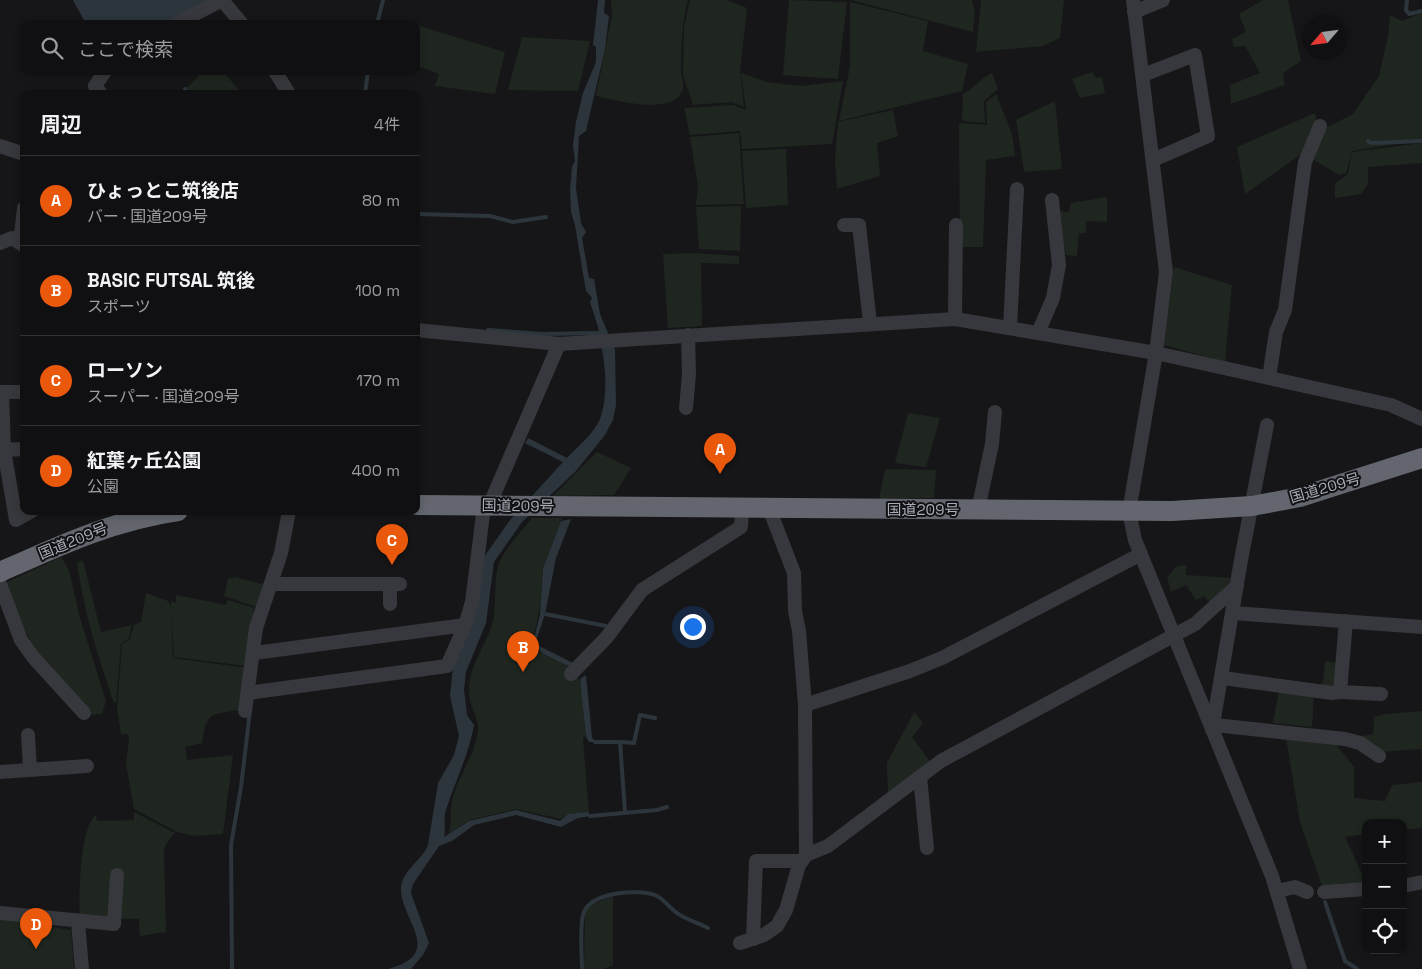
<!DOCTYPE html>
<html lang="ja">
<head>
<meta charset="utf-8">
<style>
	body { margin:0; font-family:"Space Grotesk","Noto Sans JP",sans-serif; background:#1e1e20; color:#f1f3f6 }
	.controls { position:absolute; right:15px; bottom:15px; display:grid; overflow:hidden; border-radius:10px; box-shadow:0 2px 8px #0003 }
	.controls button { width:45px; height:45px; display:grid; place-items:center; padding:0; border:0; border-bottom:1px solid #303032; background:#101012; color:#f1f3f6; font:25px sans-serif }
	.compass { position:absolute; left:1302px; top:15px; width:45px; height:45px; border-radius:50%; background:#101012; box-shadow:0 2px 8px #0003; rotate:242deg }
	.you { position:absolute; left:692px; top:626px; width:18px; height:18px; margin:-12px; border:4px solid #fff; border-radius:50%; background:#1a73e8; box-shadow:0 0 0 8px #1a73e833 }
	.badge { display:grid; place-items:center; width:32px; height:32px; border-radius:50%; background:#ea580c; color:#fff; font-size:16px; font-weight:700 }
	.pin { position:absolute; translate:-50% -41px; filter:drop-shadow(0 1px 2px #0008) }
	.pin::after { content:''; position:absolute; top:26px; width:18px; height:15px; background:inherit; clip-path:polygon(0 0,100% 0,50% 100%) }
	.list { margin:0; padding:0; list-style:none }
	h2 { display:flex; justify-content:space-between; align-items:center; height:65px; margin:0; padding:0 20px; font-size:21px }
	h2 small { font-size:16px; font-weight:400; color:#9c9d9f }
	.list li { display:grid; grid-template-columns:32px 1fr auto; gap:15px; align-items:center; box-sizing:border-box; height:90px; padding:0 20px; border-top:1px solid #303032 }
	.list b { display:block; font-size:19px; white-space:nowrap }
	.list p { margin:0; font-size:16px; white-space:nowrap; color:#9c9d9f }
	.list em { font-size:16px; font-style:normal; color:#9c9d9f }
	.icon { flex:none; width:28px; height:28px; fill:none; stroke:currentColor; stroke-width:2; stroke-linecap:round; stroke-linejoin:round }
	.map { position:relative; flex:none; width:1422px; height:969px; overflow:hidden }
	.search { position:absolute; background:#101012; box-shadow:0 2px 8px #0003; left:20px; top:20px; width:400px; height:55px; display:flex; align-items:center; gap:12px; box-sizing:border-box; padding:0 18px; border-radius:10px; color:#9c9d9f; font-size:19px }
	.panel { position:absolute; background:#101012; box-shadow:0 2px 8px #0003; left:20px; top:90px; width:400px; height:425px; border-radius:10px }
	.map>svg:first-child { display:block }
	.green { fill:#1e261f }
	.water { fill:#2c353c }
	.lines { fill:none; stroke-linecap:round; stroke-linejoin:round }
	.stream { stroke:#2c353c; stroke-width:4 }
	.minor { stroke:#37383d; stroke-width:14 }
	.highway { stroke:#63666e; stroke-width:20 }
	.labels { text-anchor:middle; stroke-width:4; stroke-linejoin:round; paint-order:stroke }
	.street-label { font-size:15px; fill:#a8adb8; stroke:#111113 }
</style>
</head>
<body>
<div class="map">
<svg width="1422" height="969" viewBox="0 0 1422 969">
	<rect width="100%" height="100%" fill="#161618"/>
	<g class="green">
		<path d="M611 0H688C682 23 681 45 681 70 681 75 684 84 683 89 674 117 616 100 596 96L612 15Z"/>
		<path d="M690 0H726L747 8 740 71 744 107 732 102 693 105 683 75 684 27Z"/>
		<path d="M789 0 847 2 838 79 783 75Z"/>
		<path d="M851 0H972L975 12 973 32Z"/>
		<path d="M981 0H1064L1060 38 1043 46 976 52Z"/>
		<path d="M1263 0H1288L1301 61 1283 73 1285 85 1231 104 1230 85 1260 73 1245 46 1234 47 1232 39 1246 32 1239 14Z"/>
		<path d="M850 2 928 21 923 51 968 64 962 91 839 121 850 66Z"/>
		<path d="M1422 13V140L1352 151 1346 173 1339 175 1312 159 1320 131 1353 114 1379 76 1388 36 1390 15 1402 21Z"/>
		<path d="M416 25 505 52 495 94 435 86 439 74 416 65Z"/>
		<path d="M522 37 590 41 578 91 508 90Z"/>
		<path d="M203 71H223L242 94H181Z"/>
		<path d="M1092 72 1096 78 1102 77 1105 93 1080 98 1072 79Z"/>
		<path d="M741 73 767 82 801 86 843 81 832 144 742 149 740 131 690 135 684 108 733 105 746 110Z"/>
		<path d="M992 73 998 89 984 101 985 123 962 121 963 94C975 88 979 79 992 73Z"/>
		<path d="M996 94 1012 134 1015 156 986 160 983 247H960L959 123 987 125 986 102Z"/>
		<path d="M1055 101 1062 169 1024 172 1016 120Z"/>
		<path d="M893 110 898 136 877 143 880 176 837 189 835 160 838 122Z"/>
		<path d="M1315 113 1317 123 1304 152 1245 194 1237 147Z"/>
		<path d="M739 133 744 204 696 205 698 186 690 137Z"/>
		<path d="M1422 143V163L1368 167V184L1361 194 1335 198V183L1348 174 1352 152Z"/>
		<path d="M786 149 788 205 746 208 742 151Z"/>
		<path d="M1107 197V222L1086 221V233H1079L1077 256 1066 255 1056 215 1057 210 1068 213 1071 203Z"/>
		<path d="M741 206 740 251 699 249 696 207Z"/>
		<path d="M695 253 739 256V264L701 263 702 326 668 328 663 254Z"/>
		<path d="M1174 267 1232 285 1225 362 1164 345Z"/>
		<path d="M908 413 940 418 926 467 895 463Z"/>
		<path d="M597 452 631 468 614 495 553 496Z"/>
		<path d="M885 469 936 470 934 498 879 499Z"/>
		<path d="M532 518H562L543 567 540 608 532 643C541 661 569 659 578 677 583 687 584 722 586 735L583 739 589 812 568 814 561 819 516 809 470 820 448 834C452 825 450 818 451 808 454 780 475 758 478 730 479 717 468 705 469 690 469 664 487 645 493 621 497 604 493 576 500 561 507 546 522 531 532 518Z"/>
		<path d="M61 557 69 570 80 618 106 701 102 714 90 715 35 652 27 633 22 632 5 583Z"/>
		<path d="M83 560 101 632 132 625 129 638 121 644 116 702 114 703C98 657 84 612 77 563Z"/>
		<path d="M1186 565V575L1232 578 1227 588 1209 602 1204 596 1196 600 1186 585 1171 592 1167 577 1177 566Z"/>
		<path d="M235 577 266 585 256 607 224 596 228 579Z"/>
		<path d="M146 593 168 601 171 606V601L176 603V595L226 605 228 600 254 608 246 666 174 657 171 607 173 658 247 668 240 710C210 715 207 711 202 743L185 747 187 760 233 755 223 834 195 836 177 832 134 809 126 764 129 738 128 734H121L117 708 122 644 130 639 134 625 141 622Z"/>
		<path d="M1325 661 1337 663 1334 689 1319 686 1323 681Z"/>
		<path d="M1279 690 1314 694 1312 727 1273 723Z"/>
		<path d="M1422 711V767L1421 749 1380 752 1358 737 1373 734 1374 717 1385 714Z"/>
		<path d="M914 712 923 723 912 737 931 763 888 795 887 763Z"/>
		<path d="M1286 738 1335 743 1354 767V798L1385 801 1392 785 1422 782V828L1403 830V823H1366V834L1345 837 1362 874 1364 884 1322 886 1300 822Z"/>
		<path d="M134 812 175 833 168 841 164 849 166 932 140 936 139 919 80 918C79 895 79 829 96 815L97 821 134 820Z"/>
		<path d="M613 896V965L604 969H584L585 911 592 904Z"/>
		<path d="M0 919 71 930 74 969H0Z"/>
	</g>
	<g class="water">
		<path d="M73 0H208L199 8 167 24H86Z"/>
		<path d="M598 0H605L604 13 609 16 605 49 586 131 579 136 576 188 581 223 586 232 582 238 589 278 594 279 600 314 615 350 616 405 613 420 605 435 575 472 522 522 494 562 486 623 466 672 464 689 467 715 474 725C469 755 455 781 446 810 443 817 446 828 444 837L469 821 516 810 560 821 568 814 588 812 590 816 578 818 561 827 516 815 474 825 452 841 439 846 413 884 411 893 429 943 423 955 411 969H388C447 953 399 919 401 887 403 870 422 860 428 845L438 783 454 755 459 736 450 696 454 658 484 557 510 520 563 462 525 443 528 438 567 458C577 447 591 436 598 423 609 403 607 352 596 333L599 330 590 302 592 298 586 291 575 225 571 212 570 190 572 167 575 161 573 145 576 122 583 93 596 62V47L593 45Z"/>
		<path d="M571 519 556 558 545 614 536 641 539 646 573 663 570 667 543 654 533 642 540 615 543 568 561 521Z"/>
		<path d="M586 675 592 737 595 742H589L586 737 580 679Z"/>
	</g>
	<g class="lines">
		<g class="stream">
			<path d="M1407 0 1406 10 1409 14 1422 11"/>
			<path d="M377 24 383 0"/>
			<path d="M185 89 187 94"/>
			<path d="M365 94 368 71"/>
			<path d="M1368 141 1371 143 1422 141"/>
			<path d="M416 214 490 216 513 222 546 217"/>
			<path d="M488 330 543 334 596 333"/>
			<path d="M545 614 606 626"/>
			<path d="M595 742H620"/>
			<path d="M625 812 620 742 634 743 640 715 655 718"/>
			<path d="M590 816 657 810 667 807"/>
			<path d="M1325 902 1345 961 1357 969"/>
			<path d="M232 969 231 845 241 787 250 711"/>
			<path d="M582 969C582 955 579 924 584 912 592 892 640 888 657 896 665 900 669 908 677 913 685 919 698 923 708 928"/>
		</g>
		<g class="minor">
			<path d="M222 0 242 24"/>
			<path d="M1133 0 1166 272 1156 353 1129 512 1135 540 1272 876 1300 969"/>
			<path d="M1134 12 1163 0"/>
			<path d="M176 24 222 0"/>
			<path d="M275 71 289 94"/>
			<path d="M1143 75 1195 55 1208 136 1153 160"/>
			<path d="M101 94 95 86 105 71"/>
			<path d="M0 146 24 154"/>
			<path d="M844 225H859L870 323"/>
			<path d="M0 243 12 238 24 246"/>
			<path d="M20 243 24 208"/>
			<path d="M955 319 956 225"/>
			<path d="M1010 328 1017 189"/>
			<path d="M416 330 559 344 955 319 1156 353 1391 405 1422 419"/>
			<path d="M1038 333 1053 298 1059 265 1052 200"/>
			<path d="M1269 378 1276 332 1285 310 1305 162 1320 126"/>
			<path d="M0 392H24"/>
			<path d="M2 393 4 450 24 449"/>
			<path d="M686 408 689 374 688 335"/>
			<path d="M4 450 16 520 32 511"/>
			<path d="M489 506 559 344"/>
			<path d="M769 508 794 573 795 611 799 631 805 705 806 855"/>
			<path d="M978 510 992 444 995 412"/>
			<path d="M0 584 21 640 33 657 84 713"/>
			<path d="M271 584H400"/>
			<path d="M390 584V604"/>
			<path d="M1233 613 1422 627"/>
			<path d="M1346 621 1340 692 1381 694"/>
			<path d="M254 653 465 625"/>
			<path d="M571 674 607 637 642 590 741 527 742 508"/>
			<path d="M1223 678 1332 693 1340 692"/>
			<path d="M248 693 447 666 466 623 472 602 484 506"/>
			<path d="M805 705 910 671 942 658 1141 554"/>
			<path d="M245 711 256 628 281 553 289 511"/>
			<path d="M1215 725 1345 739 1360 743 1379 756"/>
			<path d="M1212 730 1241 560 1267 425"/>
			<path d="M28 735 30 769"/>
			<path d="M0 772 87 766"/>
			<path d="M920 777 927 848"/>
			<path d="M1403 886 1422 882"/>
			<path d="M1277 891 1295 887 1307 892"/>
			<path d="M1324 892 1366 889"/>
			<path d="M0 913 114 924 117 875"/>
			<path d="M78 922 82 969"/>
			<path d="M753 939 756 861H802"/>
			<path d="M740 943 764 935 777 926 786 910 799 865 806 855 828 846 941 761 1195 624 1237 586"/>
		</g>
		<g class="highway">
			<path d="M416 505 1172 511 1252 506 1300 497 1422 458"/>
			<path d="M0 572C58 546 114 520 178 511"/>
		</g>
	</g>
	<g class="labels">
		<g class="street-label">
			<text transform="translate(1325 488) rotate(-16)" y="5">国道209号</text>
			<text transform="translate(518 506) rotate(1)" y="5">国道209号</text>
			<text x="923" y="515">国道209号</text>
			<text transform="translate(73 541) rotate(-22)" y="5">国道209号</text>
		</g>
	</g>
</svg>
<div class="controls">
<button>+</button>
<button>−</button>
<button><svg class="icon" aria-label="locate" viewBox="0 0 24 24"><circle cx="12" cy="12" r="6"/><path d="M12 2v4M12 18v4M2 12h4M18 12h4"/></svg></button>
</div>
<svg class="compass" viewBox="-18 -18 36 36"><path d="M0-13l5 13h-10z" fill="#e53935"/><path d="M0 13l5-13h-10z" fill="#9c9d9f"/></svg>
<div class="you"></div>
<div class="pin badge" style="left:720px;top:474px">A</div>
<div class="pin badge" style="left:523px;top:672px">B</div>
<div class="pin badge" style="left:392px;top:565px">C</div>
<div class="pin badge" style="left:36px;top:949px">D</div>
<div class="search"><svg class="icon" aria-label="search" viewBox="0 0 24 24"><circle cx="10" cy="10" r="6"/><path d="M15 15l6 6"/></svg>ここで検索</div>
<section class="panel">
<h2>周辺<small>4件</small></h2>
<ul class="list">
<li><span class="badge">A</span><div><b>ひょっとこ筑後店</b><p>バー · 国道209号</p></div><em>80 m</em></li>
<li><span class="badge">B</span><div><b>BASIC FUTSAL 筑後</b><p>スポーツ</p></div><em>100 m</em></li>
<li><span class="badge">C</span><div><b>ローソン</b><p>スーパー · 国道209号</p></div><em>170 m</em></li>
<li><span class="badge">D</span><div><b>紅葉ヶ丘公園</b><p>公園</p></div><em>400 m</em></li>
</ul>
</section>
</div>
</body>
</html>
